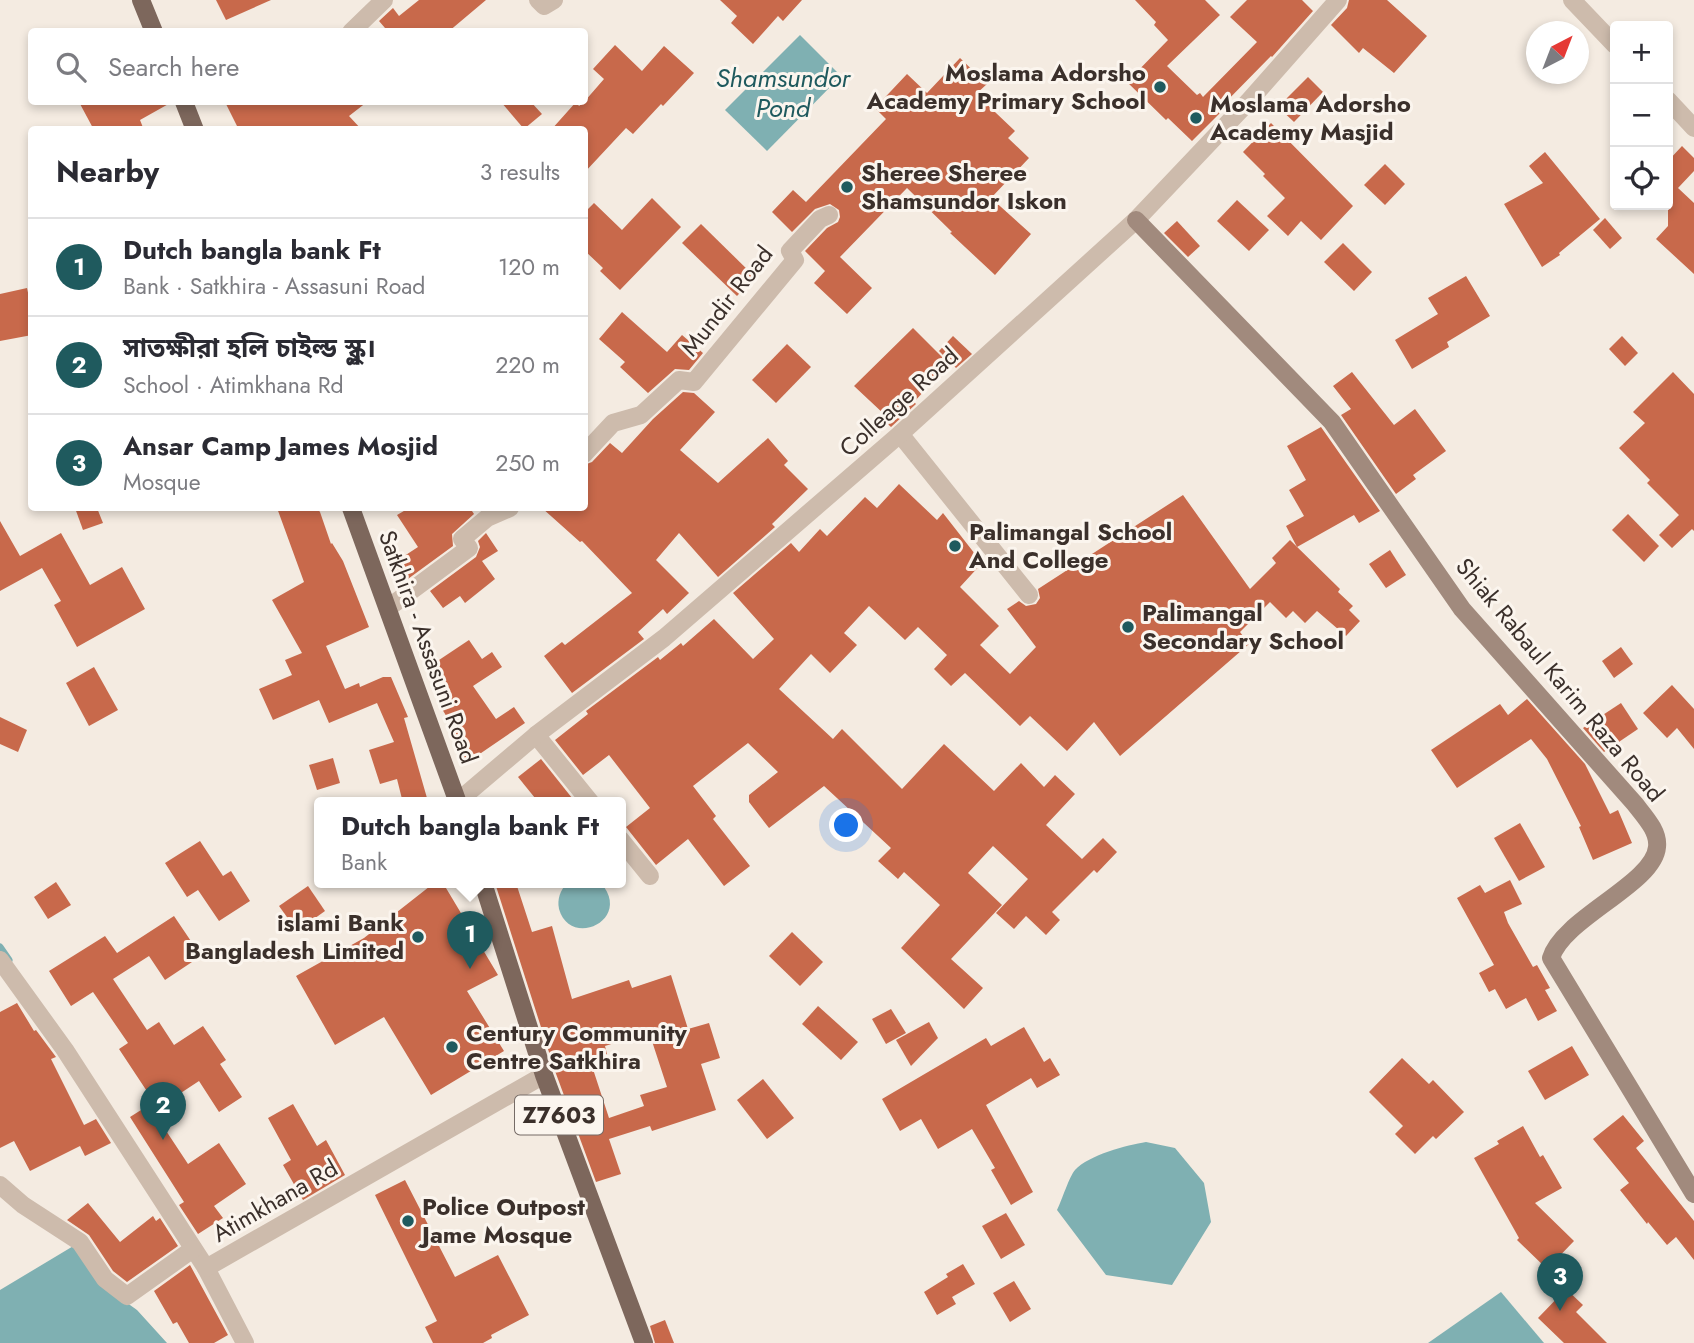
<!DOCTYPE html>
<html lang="en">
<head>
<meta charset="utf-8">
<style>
	body { margin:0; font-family:Jost,"Noto Sans Bengali",sans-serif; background:#f2f2f3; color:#2b2b33 }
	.controls { position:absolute; right:21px; top:21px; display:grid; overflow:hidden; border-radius:7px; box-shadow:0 4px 10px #0003 }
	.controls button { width:63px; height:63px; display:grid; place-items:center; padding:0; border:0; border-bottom:2px solid #e1e1e2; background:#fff; color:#2b2b33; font:35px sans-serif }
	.compass { position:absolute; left:1526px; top:21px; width:63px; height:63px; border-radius:50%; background:#fff; box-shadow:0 4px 10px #0003; rotate:42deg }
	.you { position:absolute; left:847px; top:826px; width:24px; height:24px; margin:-18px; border:5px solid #fff; border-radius:50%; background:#1a73e8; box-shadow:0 0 0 10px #1a73e833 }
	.badge { display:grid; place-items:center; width:46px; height:46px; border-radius:50%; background:#1f5a5e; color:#fff; font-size:23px; font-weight:700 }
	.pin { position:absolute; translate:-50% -58px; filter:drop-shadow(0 2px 4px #0008) }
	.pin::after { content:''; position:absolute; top:37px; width:24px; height:21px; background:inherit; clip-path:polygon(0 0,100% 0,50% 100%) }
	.popup { position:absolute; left:314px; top:797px; width:312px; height:91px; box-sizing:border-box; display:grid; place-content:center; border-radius:7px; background:#fff; filter:drop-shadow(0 2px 5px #0005); font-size:23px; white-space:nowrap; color:#7c7c81 }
	.popup b { font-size:26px; color:#2b2b33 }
	.popup::after { content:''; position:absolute; left:50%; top:100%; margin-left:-14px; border:14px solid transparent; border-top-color:#fff }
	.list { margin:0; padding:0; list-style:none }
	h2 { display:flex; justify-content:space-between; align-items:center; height:91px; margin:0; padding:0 28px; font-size:30px }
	h2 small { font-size:23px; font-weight:400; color:#7c7c81 }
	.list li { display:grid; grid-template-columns:46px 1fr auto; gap:21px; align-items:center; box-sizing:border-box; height:98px; padding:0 28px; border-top:2px solid #e1e1e2 }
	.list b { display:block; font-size:26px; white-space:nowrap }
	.list p { margin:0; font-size:23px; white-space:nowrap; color:#7c7c81 }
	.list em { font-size:23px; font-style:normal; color:#7c7c81 }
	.icon { flex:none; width:38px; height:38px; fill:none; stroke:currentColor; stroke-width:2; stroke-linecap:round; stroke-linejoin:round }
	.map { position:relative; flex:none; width:1694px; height:1343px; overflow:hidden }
	.search { position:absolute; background:#fff; box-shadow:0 4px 10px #0003; left:28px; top:28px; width:560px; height:77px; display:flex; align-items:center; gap:18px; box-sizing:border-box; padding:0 24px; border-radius:7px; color:#7c7c81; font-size:26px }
	.panel { position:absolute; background:#fff; box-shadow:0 4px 10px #0003; left:28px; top:126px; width:560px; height:385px; border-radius:7px }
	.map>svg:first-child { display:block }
	.water { fill:#7fb0b2 }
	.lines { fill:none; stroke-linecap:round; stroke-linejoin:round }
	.stream { stroke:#7fb0b2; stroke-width:7 }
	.building { fill:#c8694b; fill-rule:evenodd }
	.minor { stroke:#cdbbac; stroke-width:18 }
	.tertiary { stroke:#cdbbac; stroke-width:18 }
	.secondary { stroke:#a18a7d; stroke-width:18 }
	.primary { stroke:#7d675c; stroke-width:18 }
	.poi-dot { fill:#1f5a5e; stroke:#fbf5ee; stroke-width:2.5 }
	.labels { text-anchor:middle; stroke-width:6; stroke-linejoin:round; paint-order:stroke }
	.shield { fill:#fbf5ee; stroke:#756b66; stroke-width:2 }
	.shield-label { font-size:23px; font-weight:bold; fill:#3b302b }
	.poi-label { font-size:24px; font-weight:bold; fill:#3b302b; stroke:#fbf5ee; text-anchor:start }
	.street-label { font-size:24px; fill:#3b302b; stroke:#fbf5ee }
	.water-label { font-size:26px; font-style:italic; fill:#1f5a5e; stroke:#fbf5ee }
</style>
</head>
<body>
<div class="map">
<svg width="1694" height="1343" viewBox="0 0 1694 1343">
	<rect width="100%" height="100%" fill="#f4ebe1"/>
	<g class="water">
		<path d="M800 35 841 76 767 151 725 110Z"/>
		<path d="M567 883H601C633 920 570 949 559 909 557 899 560 891 567 883Z"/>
		<path d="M1146 1142 1175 1148 1204 1183 1211 1222 1172 1285 1106 1275 1057 1210C1062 1200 1069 1177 1075 1170 1089 1155 1127 1145 1146 1142Z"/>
		<path d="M80 1242 109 1290 137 1310 167 1343H0V1290Z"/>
		<path d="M1501 1292 1544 1343H1428Z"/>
	</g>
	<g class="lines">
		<path class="stream" d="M0 947 9 960"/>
	</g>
	<g class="building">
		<path d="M216 0H271L226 20Z"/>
		<path d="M419 0H486L448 32H380L385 28 379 21 393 8 399 16Z"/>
		<path d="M720 0H802L783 21 778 16 753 44 731 23 737 16Z"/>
		<path d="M1135 0H1205L1220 15 1167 66 1197 95 1200 93 1203 97 1257 42 1230 17 1247 0H1302L1313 11 1272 57 1271 56 1217 111 1220 113 1192 141 1168 118 1166 120 1127 82 1168 40 1154 25 1156 22Z"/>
		<path d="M1349 0H1387L1427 36 1394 73 1363 48 1359 53 1331 25 1347 8Z"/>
		<path d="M615 45 642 71 664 46 694 73 663 106 661 104 633 134 626 128 584 173V130H551L576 102 579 106 584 102 604 79 593 69Z"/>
		<path d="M960 58 987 84 976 94 1015 131 1008 138 1029 158 991 198 1031 234 995 275 950 233 952 232 907 188 840 257 872 288 847 314 814 283 825 271 805 251 827 228 838 222 840 217 839 210 830 204 815 209 792 232 772 212 793 190 806 202 886 119 875 108 907 74 927 93Z"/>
		<path d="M1308 77 1323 92 1294 122 1278 107Z"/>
		<path d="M79 102H172L140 120 144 130H94Z"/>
		<path d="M225 102H367L349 116 362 130H239Z"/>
		<path d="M501 102H531L542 114 524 129Z"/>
		<path d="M1271 123 1353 206 1321 240 1301 221 1288 236 1267 216 1285 198 1263 176 1265 174 1243 152Z"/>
		<path d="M1682 146 1694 158V171L1678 188 1694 203V274L1656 239 1668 226V161Z"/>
		<path d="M1545 152 1600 219 1559 253 1560 255 1542 267 1504 204 1543 183 1529 166Z"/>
		<path d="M1385 164 1405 184 1385 205 1364 185Z"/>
		<path d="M652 198 681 227 620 290 600 271 603 268 584 250V213L594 203 622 230Z"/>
		<path d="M1237 200 1269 230 1249 251 1217 221Z"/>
		<path d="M1605 218 1622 238 1610 249 1593 230Z"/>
		<path d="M1177 221 1200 246 1188 257 1164 233Z"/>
		<path d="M701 224 755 277 737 296 682 243Z"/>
		<path d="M1343 243 1372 272 1354 291 1324 262Z"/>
		<path d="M1466 276 1490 316 1447 342 1449 347 1412 369 1395 340 1438 314 1428 298Z"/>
		<path d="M27 288 32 311V335L0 341V294Z"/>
		<path d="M622 312 667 352 682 335 703 353 689 370 675 369 648 393 620 367 625 362 599 339Z"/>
		<path d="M913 328 949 364 914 402 916 404 891 427 882 419 885 415 854 386Z"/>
		<path d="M953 336 972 354 956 368 939 351Z"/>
		<path d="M1622 336 1638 353 1625 366 1609 349Z"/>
		<path d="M787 344 811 367 776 403 752 380Z"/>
		<path d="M1352 372 1394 425 1415 409 1446 451 1413 475 1416 479 1396 494 1341 415 1351 409 1333 386Z"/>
		<path d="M1673 372 1694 394V531L1692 529 1672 548 1659 535 1679 515 1647 483 1650 480 1619 448 1645 423 1633 412Z"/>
		<path d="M683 392 694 393 715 412 680 450 718 483 768 438 788 461 784 465 808 489 772 524 775 527 718 577 679 533 656 560 689 593 667 614 663 609 638 632 644 639 572 693 544 656 562 642 565 645 632 593 582 541 580 542 542 508H584V465L592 462 610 443 622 453 653 419Z"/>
		<path d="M1321 427 1380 511 1359 523 1354 515 1297 547 1286 526 1304 516 1289 490 1306 480 1287 446Z"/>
		<path d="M899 484 937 520 943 513 982 563 960 587 999 626 980 645 1010 674 1036 647 1007 609 1019 601 1026 606 1036 604 1040 598 1038 589 1183 495 1250 589 1276 563 1272 558 1290 540 1340 589 1338 592 1353 606 1349 610 1360 621 1346 636 1317 611 1305 623 1293 611 1286 618 1270 602 1240 632 1249 644 1120 756 1094 722 1067 751 1030 716 1020 726 965 673 951 686 934 669 947 655 918 627 905 640 869 606 844 633 857 645 830 673 811 654 779 689 833 739 842 729 902 789 944 744 994 791 1021 763 1044 787 1055 775 1075 794 1046 825 1082 859 1103 838 1117 852 1097 873 1094 870 1052 912 1060 920 1046 935 1026 916 1014 929 996 913 1028 879 993 846 968 873 1002 905 951 959 983 988 964 1009 901 948 940 905 904 872 898 879 878 861 891 848 824 786 769 828 749 802V795L778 772 748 743 693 786 716 816 713 819 750 866 724 886 688 839 656 865 626 827 650 808 609 755 583 775 555 740 588 714 586 711 658 657 660 660 681 643 683 646 714 619 753 659 774 639 733 593 791 543 799 552 820 529 827 536 865 497 877 508Z"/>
		<path d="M75 508H97L103 523 83 530Z"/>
		<path d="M277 508H317L320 512 331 544 332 543 343 561 369 627 326 646 345 689 359 683 360 687 383 677H391L408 717 404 718 427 798 403 803 397 779 380 784 369 750 394 742 377 703 329 723 319 700 273 720 259 689 292 675 285 660 302 653 272 600 304 582Z"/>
		<path d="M409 508H470L474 514 452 534 453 546 401 584 389 566 418 547 397 515Z"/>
		<path d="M1628 514 1659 546 1644 562 1612 530Z"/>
		<path d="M0 521 20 556 61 533 90 585 122 567 145 609 77 647 54 605 61 601 42 568 0 591Z"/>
		<path d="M486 533 498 551 482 561 495 579 465 603 460 596 443 608 430 591 476 557 480 547 478 541Z"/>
		<path d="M1390 550 1406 575 1386 588 1369 564Z"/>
		<path d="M469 640 482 659 492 652 502 667 473 686 496 719 514 707 525 723 465 764 454 747 458 744 449 730 453 727 442 709 446 706 436 690 439 687 427 668Z"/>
		<path d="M1621 647 1633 664 1614 678 1602 661Z"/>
		<path d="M94 667 118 710 89 726 66 683Z"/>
		<path d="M1672 685 1694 709V749L1677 728 1667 738 1643 713Z"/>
		<path d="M1527 699 1585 764 1610 814 1618 810 1632 843 1593 860 1579 827 1581 826 1547 759 1531 739 1457 788 1431 750 1500 704 1508 715Z"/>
		<path d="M1621 703 1638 729 1604 752 1583 728Z"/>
		<path d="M0 717 27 730 18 752 0 744Z"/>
		<path d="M333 758 340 783 317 790 309 765Z"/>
		<path d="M541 759 576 803H539L518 777Z"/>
		<path d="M1520 823 1545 867 1519 881 1494 838Z"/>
		<path d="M200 841 223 876 231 871 250 901 219 921 198 890 187 897 165 863Z"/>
		<path d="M1510 880 1522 904 1504 912 1508 923 1533 967 1537 965 1550 988 1545 990 1557 1011 1538 1021 1526 998 1506 1009 1495 989 1489 992 1479 973 1494 965 1457 898 1480 885 1485 893Z"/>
		<path d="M56 882 71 905 48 919 34 897Z"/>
		<path d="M434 883H443L498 975 467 991 504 1051 431 1095 384 1017 335 1045 296 976 364 938Z"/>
		<path d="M495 883H516L532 932 552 926 572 999 629 980 632 988 671 975 688 1029 709 1023 720 1058 701 1064 716 1110 652 1131 650 1126 609 1139 621 1174 596 1182 555 1071ZM649 1032 667 1087 640 1095 644 1106 609 1118 590 1060 607 1054 605 1046Z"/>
		<path d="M308 886 325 911 297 931 279 906Z"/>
		<path d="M174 916 201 956 165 980 149 956 113 979 147 1030 159 1022 174 1045 203 1026 226 1060 220 1064 242 1097 219 1112 199 1081 158 1108 119 1049 128 1043 93 992 71 1006 49 971 105 936 117 953Z"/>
		<path d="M792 932 823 962 800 986 769 956Z"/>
		<path d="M17 1003 34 1031 36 1030 56 1057 51 1059 84 1125 96 1119 111 1143 85 1156 80 1146 30 1171 14 1141 0 1148V1012Z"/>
		<path d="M818 1006 858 1042 841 1060 802 1024Z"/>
		<path d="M891 1009 906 1033 886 1044 872 1019Z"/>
		<path d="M929 1022 938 1038 911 1066 896 1040Z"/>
		<path d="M1024 1027 1044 1062 1050 1058 1060 1075 1037 1088 1031 1078 986 1105 1033 1192 1011 1205 991 1170 995 1168 972 1129 938 1149 921 1119 900 1131 882 1099 986 1038 991 1046Z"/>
		<path d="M1572 1046 1589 1075 1545 1100 1528 1071Z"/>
		<path d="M1402 1058 1429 1084 1433 1080 1464 1112 1436 1139 1433 1136 1415 1154 1395 1134 1403 1126 1369 1092Z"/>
		<path d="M763 1079 794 1118 767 1139 737 1100Z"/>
		<path d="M293 1104 317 1146 326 1140 345 1175 303 1200 283 1165 291 1160 268 1118Z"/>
		<path d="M149 1105 188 1164 219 1143 246 1184 214 1206 223 1218 198 1234 179 1205 184 1202 130 1117Z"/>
		<path d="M1623 1115 1644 1141 1636 1148 1694 1221V1260L1676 1237 1667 1245 1648 1222 1647 1224 1620 1190 1629 1183 1593 1139Z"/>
		<path d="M1523 1126 1540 1157 1543 1155 1562 1188 1535 1203 1574 1241 1547 1269 1517 1240 1519 1238 1474 1158 1499 1144 1497 1141Z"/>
		<path d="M405 1180 455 1277 498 1255 529 1315 491 1335 492 1338 483 1343H433L425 1327 437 1321 375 1195Z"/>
		<path d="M88 1203 120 1242 153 1216 156 1221 160 1218 178 1246 127 1282 113 1271 89 1235 67 1220Z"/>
		<path d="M1006 1213 1025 1245 1001 1259 982 1226Z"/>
		<path d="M963 1264 975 1284 952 1297 956 1304 937 1315 924 1292 948 1277 946 1274Z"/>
		<path d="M190 1265 228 1335 214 1343H189L177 1322 173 1324 154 1291Z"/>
		<path d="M1014 1281 1031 1309 1010 1322 993 1293Z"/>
		<path d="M1566 1289 1583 1305 1576 1312 1607 1343H1564L1538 1318Z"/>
		<path d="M665 1320 674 1343H655L650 1326Z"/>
	</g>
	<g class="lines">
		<g class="minor">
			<path d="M536 735 591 803"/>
			<path d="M620 839 650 876"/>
			<path d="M206 1268 245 1343"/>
		</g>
		<g class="tertiary">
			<path d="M538 0 544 6 554 0"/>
			<path d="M1572 0 1615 45"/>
			<path d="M351 32 384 0"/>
			<path d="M1668 100 1694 128"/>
			<path d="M900 434 1029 595"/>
			<path d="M584 454 613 423 641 415 679 380 694 382 795 260 790 251 820 219 829 215"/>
			<path d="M388 608 469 548 462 539 487 518 510 508"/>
			<path d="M457 802 536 735 664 638 900 434 1136 220 1248 102 1338 0"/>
			<path d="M0 960 65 1050 206 1268 544 1075"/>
			<path d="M0 1185 23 1205 80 1242 105 1279 127 1296 193 1249"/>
		</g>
		<path class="secondary" d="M1136 220 1332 422 1462 609 1635 804C1644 816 1659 831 1657 847 1654 884 1563 918 1551 958L1694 1194"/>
		<g class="primary">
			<path d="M141 0 154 32"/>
			<path d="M184 102 195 130"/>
			<path d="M351 508 458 803"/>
			<path d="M483 883 544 1075 644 1343"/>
		</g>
	</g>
	<g class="poi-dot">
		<circle cx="1160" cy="87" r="7"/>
		<circle cx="1196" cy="118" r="7"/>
		<circle cx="847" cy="187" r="7"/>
		<circle cx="955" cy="546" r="7"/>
		<circle cx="1128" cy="627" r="7"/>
		<circle cx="418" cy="937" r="7"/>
		<circle cx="452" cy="1047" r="7"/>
		<circle cx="408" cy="1221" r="7"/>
	</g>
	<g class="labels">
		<rect class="shield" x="515" y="1095.5" width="88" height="39" rx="5"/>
		<g class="shield-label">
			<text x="559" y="1123">Z7603</text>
		</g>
		<g class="poi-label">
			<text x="1146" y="81" text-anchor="end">Moslama Adorsho<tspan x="1146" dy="28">Academy Primary School</tspan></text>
			<text x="1210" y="112">Moslama Adorsho<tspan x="1210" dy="28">Academy Masjid</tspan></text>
			<text x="861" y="181">Sheree Sheree<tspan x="861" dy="28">Shamsundor Iskon</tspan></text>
			<text x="969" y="540">Palimangal School<tspan x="969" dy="28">And College</tspan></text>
			<text x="1142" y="621">Palimangal<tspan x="1142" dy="28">Secondary School</tspan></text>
			<text x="404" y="931" text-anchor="end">islami Bank<tspan x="404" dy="28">Bangladesh Limited</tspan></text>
			<text x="466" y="1041">Century Community<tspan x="466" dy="28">Centre Satkhira</tspan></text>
			<text x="422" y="1215">Police Outpost<tspan x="422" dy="28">Jame Mosque</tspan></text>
		</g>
		<g class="street-label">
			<text transform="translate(727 301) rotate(-52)" y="8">Mundir Road</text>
			<text transform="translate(899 402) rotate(-42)" y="8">Colleage Road</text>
			<text transform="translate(428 647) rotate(70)" y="8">Satkhira - Assasuni Road</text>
			<text transform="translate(1560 680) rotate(50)" y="8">Shiak Rabaul Karim Raza Road</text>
			<text transform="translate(275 1201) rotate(-30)" y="8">Atimkhana Rd</text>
		</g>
		<g class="water-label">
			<text x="783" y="87">Shamsundor<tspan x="783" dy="30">Pond</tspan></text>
		</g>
	</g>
</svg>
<div class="controls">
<button>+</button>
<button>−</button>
<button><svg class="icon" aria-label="locate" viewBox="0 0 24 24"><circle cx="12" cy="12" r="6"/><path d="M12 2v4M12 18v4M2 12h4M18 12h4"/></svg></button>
</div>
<svg class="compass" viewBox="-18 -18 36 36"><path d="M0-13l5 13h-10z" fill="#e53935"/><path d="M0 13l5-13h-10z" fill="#7c7c81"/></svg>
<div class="you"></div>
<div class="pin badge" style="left:470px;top:969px">1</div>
<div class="popup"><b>Dutch bangla bank Ft</b>Bank</div>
<div class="pin badge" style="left:163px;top:1140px">2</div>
<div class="pin badge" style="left:1560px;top:1311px">3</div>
<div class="search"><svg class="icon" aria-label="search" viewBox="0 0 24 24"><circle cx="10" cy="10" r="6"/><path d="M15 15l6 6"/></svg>Search here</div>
<section class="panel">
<h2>Nearby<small>3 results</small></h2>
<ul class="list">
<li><span class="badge">1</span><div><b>Dutch bangla bank Ft</b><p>Bank · Satkhira - Assasuni Road</p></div><em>120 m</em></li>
<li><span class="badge">2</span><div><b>সাতক্ষীরা হলি চাইল্ড স্কুল।</b><p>School · Atimkhana Rd</p></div><em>220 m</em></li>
<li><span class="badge">3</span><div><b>Ansar Camp James Mosjid</b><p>Mosque</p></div><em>250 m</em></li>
</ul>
</section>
</div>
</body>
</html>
